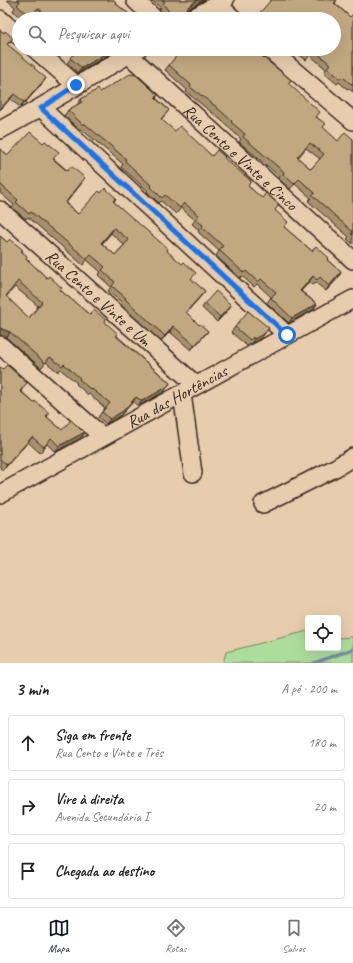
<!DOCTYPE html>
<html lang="pt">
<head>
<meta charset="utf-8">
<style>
	body { margin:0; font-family:Caveat,sans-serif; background:#f6f6f6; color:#222 }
	.controls { position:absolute; right:12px; bottom:12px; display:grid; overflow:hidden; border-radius:4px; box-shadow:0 4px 16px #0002 }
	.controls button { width:36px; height:36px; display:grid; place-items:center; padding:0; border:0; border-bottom:1px solid #e0e0e0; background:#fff; color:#222; font:20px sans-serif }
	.stop { position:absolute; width:12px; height:12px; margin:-9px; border:3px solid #1a73e8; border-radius:50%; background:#fff }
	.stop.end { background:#1a73e8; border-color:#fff; box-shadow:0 1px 4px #0008 }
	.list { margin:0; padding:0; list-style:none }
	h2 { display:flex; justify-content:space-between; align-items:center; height:52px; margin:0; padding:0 16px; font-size:17px }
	h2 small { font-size:13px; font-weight:400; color:#767676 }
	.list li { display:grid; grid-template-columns:26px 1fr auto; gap:12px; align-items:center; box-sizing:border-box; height:56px; margin:0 8px 8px; padding:0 8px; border:1px solid #e0e0e0; border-radius:4px }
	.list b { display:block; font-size:15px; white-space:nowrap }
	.list p { margin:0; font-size:13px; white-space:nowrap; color:#767676 }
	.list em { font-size:13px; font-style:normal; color:#767676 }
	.icon { flex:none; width:22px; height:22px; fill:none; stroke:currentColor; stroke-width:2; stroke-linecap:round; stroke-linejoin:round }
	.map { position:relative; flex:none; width:353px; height:663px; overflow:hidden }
	.search { position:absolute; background:#fff; box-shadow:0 4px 16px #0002; left:12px; right:12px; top:12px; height:44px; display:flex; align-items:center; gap:10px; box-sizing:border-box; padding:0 14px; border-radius:22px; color:#767676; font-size:15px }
	.sheet { height:244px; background:#fff }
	nav { display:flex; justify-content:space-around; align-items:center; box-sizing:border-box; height:56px; border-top:1px solid #e0e0e0; background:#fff; font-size:11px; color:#767676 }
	nav a { display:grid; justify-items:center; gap:2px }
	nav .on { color:#111827 }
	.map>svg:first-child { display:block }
	.green { fill:#addd9d; stroke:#74845e }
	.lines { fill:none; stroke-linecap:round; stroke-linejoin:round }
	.stream { stroke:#768fa3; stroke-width:3.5 }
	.minor-casing { stroke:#3b2a1e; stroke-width:20 }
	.minor { stroke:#e7ccae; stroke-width:17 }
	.wall { fill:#a6906e; stroke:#3b2a1e; fill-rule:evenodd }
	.shaded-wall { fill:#87765a; stroke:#3b2a1e }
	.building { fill:#c1a880; stroke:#3b2a1e; fill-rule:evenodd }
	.route { stroke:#1a73e8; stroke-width:5 }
	.labels { text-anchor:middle; stroke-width:3; stroke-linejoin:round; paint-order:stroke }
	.street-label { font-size:17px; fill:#3b2a1e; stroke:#e7ccae }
</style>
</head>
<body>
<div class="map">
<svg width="353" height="663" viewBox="0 0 353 663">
	<rect width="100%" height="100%" fill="#e7ccae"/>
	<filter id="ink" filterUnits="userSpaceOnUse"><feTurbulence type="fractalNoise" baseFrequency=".025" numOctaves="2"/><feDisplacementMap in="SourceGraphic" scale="8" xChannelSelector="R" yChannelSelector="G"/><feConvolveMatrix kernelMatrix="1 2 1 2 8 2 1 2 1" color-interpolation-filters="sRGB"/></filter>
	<g filter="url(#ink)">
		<path class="green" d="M308 631V648H338V637L339 638 353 637V663H223L226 652Z"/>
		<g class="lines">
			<path class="stream" d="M314 663 353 649"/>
			<g class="minor-casing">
				<g id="minor">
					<path d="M135 0 155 19"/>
					<path d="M217 4 234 19"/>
					<path d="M0 19 19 36"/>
					<path d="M191 19 225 0"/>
					<path d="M35 49 76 85"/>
					<path d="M269 49 353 121"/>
					<path id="s1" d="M129 55 353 260"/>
					<path d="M41 108 287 335"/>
					<path d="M0 130C47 105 92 76 138 49"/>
					<path id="s2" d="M0 210 196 385"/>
					<path d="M0 345 103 437"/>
					<path d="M182 394 193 473"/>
					<path id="s3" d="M0 494 353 299"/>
					<path d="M263 504 335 468 353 457"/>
				</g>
			</g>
			<use href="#minor" class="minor"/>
		</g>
		<g class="wall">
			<path d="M7 0H114L115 3 135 19H40L34 14 29 19H23L13 11 15 7Z"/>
			<path d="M151 0H204L186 10 181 19H165L164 16 159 9 161 8Z"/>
			<path d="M337 0 335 3 350 17 353 14V92L348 88 347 89 339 82 337 84 324 73 326 69 310 55 306 60 294 51 291 55 284 49H334V19H255L257 16Z"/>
			<path d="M0 30 4 33 13 38 7 45 34 68 42 84 22 106 20 107 10 99 0 110Z"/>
			<path d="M72 49H118L78 73 67 63 76 52Z"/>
			<path d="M169 65 291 80 288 84 317 117 323 128 338 141 353 139V244L347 239 349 237 308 201 311 198 295 184 290 189 279 179 280 177 239 142 241 139 228 127V126L210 111 186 92 187 90 165 70ZM306 148 320 159 311 169 298 158Z"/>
			<path d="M100 92 158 95 156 98 169 110 161 120 175 131 212 156 224 158 248 186 275 210 284 227 312 251 327 260 341 272 338 278 326 291 316 283 313 285 309 282 301 291 317 304 313 310 289 323 267 303 271 297 257 284 254 287 242 276 240 278 216 256 219 251 198 232 199 230 192 224 195 220 181 208 176 214 161 201 159 203 147 192 148 191 121 167 123 164 81 129 80 130 64 116 68 110 77 105 81 99Z"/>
			<path d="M0 149 8 155 54 159 82 183 66 203 78 214 101 193 116 198 114 202 167 251 191 280 205 291 201 296 186 313 199 325 208 331 204 336 191 350 170 332 161 341 121 305 122 303 108 291 111 287 98 275 101 272 87 260 83 265 28 217 26 219 12 208 14 205 0 193ZM111 233 124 245 115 255 102 244Z"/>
			<path d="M0 236 7 242 22 251 26 258 33 265 60 290 90 315 105 322 117 336 170 383 164 392 138 406 133 402 120 416 106 424 98 417 105 408 89 394 88 395 76 384 77 383 60 369 58 372 46 362 41 368 7 338 0 335ZM15 287 38 306 29 318 6 297Z"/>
			<path d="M205 303 231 305 228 310 217 322 202 308Z"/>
			<path d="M235 327 269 328 261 338 251 344 249 343 247 346 231 332Z"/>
			<path d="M0 367 23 388 21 391 34 403 49 413 47 417 62 430H81L85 432 81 438 55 452 47 444 40 453 28 442 3 470 0 468Z"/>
		</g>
		<g class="shaded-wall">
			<path d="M198 0H204L186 10V9L190 5Z"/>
			<path d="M185 13 181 19H175Z"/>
			<path d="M113 49H118L78 73 82 68Z"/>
			<path d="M46 78 42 84 22 106 20 107 24 102Z"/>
			<path d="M14 94 10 99 0 110V109Z"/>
			<path d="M114 228 111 233 98 248 101 243Z"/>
			<path d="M341 272 338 278 326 291 329 286Z"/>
			<path d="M313 276 309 282 297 296 300 291Z"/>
			<path d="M205 291 201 296 182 317 186 312Z"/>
			<path d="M317 304 313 310 289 323 292 318Z"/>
			<path d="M231 305 228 310 217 322 220 317Z"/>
			<path d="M173 326 170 332 161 341Z"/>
			<path d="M269 328 261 338 251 344 254 339Z"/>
			<path d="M2 329 10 332 7 338 0 335V331Z"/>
			<path d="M208 331 204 336 191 350 195 345Z"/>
			<path d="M170 383 164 392 138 406 142 401Z"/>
			<path d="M136 397 133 402 120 416 106 424 110 419Z"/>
			<path d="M85 432 81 438 55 452 59 446Z"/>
			<path d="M32 437 28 442 3 470 7 465Z"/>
		</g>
		<g class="building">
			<path d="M17 0H114L116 2 115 3 135 19H111L105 15 102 19H51L38 8 30 17 17 5 20 2Z"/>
			<path d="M162 0H198L190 5 186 9 185 13 175 19H174L169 14 168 10 163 4 165 2Z"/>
			<path d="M271 0H337L334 3 350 17 353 14V84L352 83 351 84 343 77 341 79 327 68 330 64 314 50 309 55 302 49H334V32L338 28 334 25V19H327L324 16 321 19H260L257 16Z"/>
			<path d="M0 30 4 33 5 31 13 38 7 44 35 67 34 68 46 78 26 101 24 102 14 94 0 109Z"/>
			<path d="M78 49H113L82 68 70 58Z"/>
			<path d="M182 49H253L291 80 288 83 320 112 316 117 326 124 323 127 338 141 345 132 353 139V235L351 234 353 232 312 195 315 193 299 179 294 184 283 174 284 172 243 137 245 134 231 122 232 121 214 105 190 87 191 85 169 65ZM310 143 324 154 311 169 297 157Z"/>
			<path d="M130 74 136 75 158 95 155 98 169 110 161 119 175 131 180 126 212 156 217 150 225 157 224 158 251 181 248 186 262 198 266 193 279 205 275 210 288 222 284 227 312 251 316 246 329 258 327 260 341 272 329 286 320 277 317 280 313 276 300 291 317 304 292 318 271 298 276 292 261 279 258 282 246 271 244 273 219 250 223 246 202 227 203 225 195 219 199 215 184 203 180 208 165 195 162 198 151 187 152 186 125 161 126 159 84 123 83 125 68 110 82 102 81 99 98 89 100 92Z"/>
			<path d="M30 132 43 143 45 141 59 152 53 159 67 171 71 166 85 178 65 203 78 214 99 191 101 193 105 188 116 198 113 201 168 249 167 251 182 264 184 262 196 273 191 279 205 291 186 312 199 325 200 324 208 331 195 345 173 326 165 336 125 299 126 298 112 286 115 282 102 270 105 267 91 255 87 259 31 212 29 214 16 202 18 200 0 184V149L8 155ZM114 228 129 240 115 255 101 243Z"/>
			<path d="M0 236 7 242 10 239 23 250 21 251 27 256 26 258 33 265 47 278 49 276 62 288 60 290 90 315 94 310 106 320 105 322 118 334 116 336 170 383 167 387 142 401 136 397 123 411 110 419 102 412 110 403 92 389 91 390 79 379 80 378 64 364 62 366 50 357 45 363 10 332 2 329 0 327ZM18 281 42 302 29 318 6 296Z"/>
			<path d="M216 291 231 305 220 317 205 303Z"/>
			<path d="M248 311 269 328 265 333 254 339 253 337 250 340 235 327Z"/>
			<path d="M7 365 27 383 20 391 34 403 35 401 49 413 46 416 62 430 71 420 81 430 82 429 85 432 59 446 51 438 44 447 32 437 7 465 0 459V367L3 369Z"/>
		</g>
	</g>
	<g class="lines" filter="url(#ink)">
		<path class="route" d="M76 85 41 108 287 335"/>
	</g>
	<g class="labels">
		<g class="street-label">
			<text dy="6" stroke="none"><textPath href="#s1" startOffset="151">Rua Cento e Vinte e Cinco</textPath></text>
			<text dy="6" stroke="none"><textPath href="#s2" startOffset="132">Rua Cento e Vinte e Um</textPath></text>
			<text dy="6" stroke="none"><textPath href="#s3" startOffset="202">Rua das Hortências</textPath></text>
		</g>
	</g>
</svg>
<div class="controls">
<button><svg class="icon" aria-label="locate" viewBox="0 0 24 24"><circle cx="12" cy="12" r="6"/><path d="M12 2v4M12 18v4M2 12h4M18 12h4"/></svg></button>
</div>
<div class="stop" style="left:287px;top:335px"></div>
<div class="stop end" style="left:76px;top:85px"></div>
<div class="search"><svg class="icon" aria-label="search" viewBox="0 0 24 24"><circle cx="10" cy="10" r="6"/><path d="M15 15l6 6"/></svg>Pesquisar aqui</div>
</div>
<section class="sheet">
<h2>3 min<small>A pé · 200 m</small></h2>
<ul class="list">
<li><svg class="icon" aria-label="ahead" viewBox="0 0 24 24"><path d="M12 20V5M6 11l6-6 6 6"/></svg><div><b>Siga em frente</b><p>Rua Cento e Vinte e Três</p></div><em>180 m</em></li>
<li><svg class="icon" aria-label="right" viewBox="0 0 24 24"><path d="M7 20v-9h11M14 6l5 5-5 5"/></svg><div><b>Vire à direita</b><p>Avenida Secundária I</p></div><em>20 m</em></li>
<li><svg class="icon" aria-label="arrive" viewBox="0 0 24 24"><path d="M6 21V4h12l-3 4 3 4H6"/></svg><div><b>Chegada ao destino</b></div></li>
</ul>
</section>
<nav>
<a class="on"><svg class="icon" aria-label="map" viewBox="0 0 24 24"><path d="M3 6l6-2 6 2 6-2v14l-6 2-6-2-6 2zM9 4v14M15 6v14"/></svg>Mapa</a>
<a><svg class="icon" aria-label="directions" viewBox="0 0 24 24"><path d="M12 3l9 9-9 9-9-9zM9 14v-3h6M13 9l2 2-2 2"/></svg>Rotas</a>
<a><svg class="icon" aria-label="saved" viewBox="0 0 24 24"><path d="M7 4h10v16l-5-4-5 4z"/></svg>Salvos</a>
</nav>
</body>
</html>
